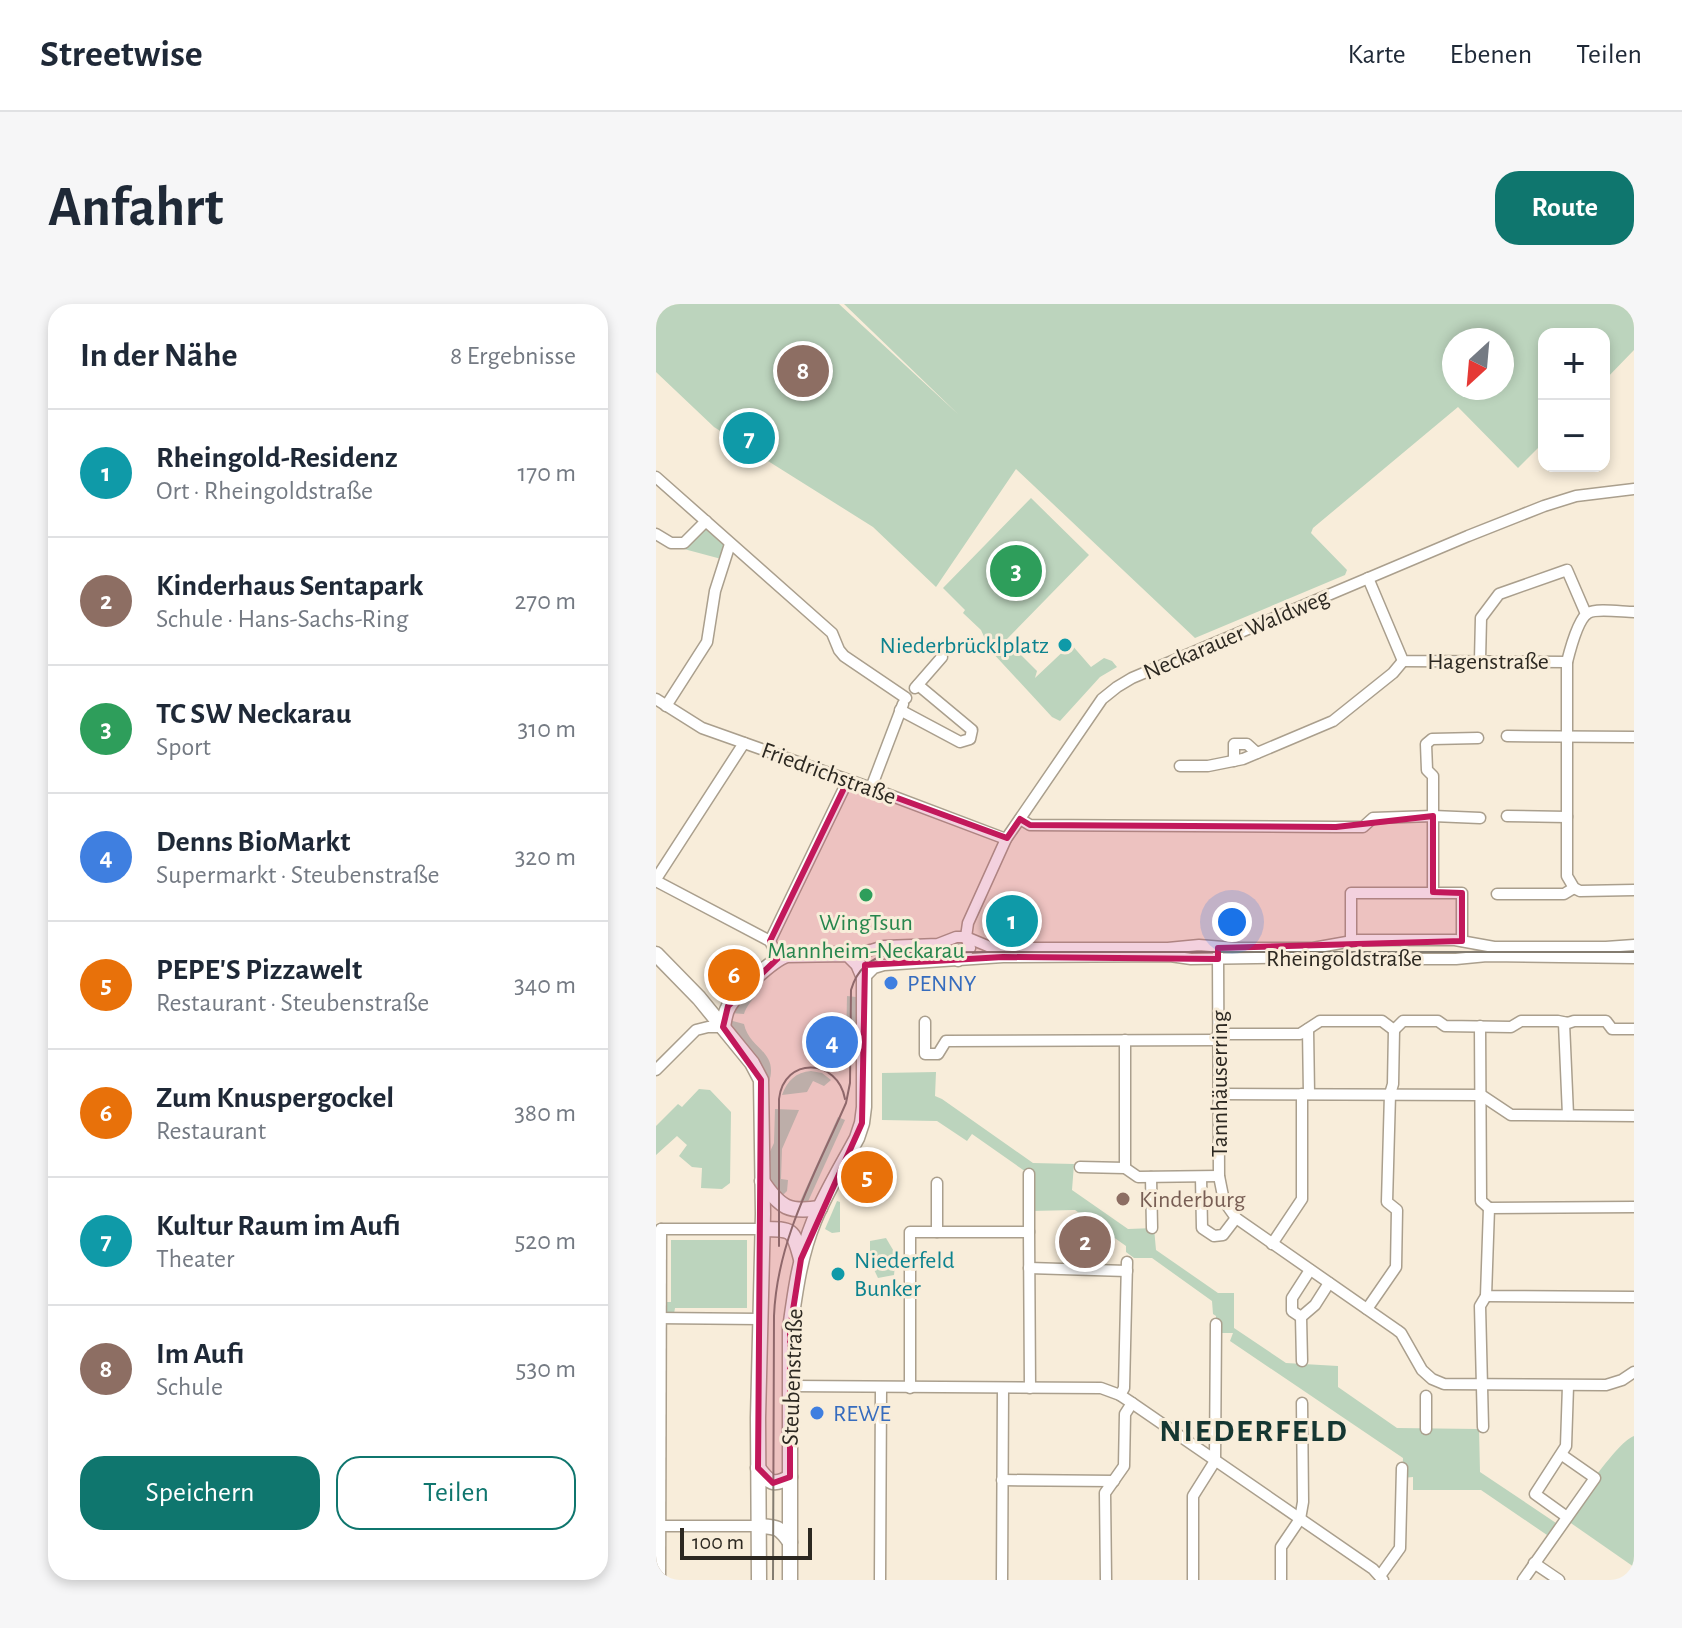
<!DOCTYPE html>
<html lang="de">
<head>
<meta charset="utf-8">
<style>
	body { margin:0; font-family:"Alegreya Sans",sans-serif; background:#f6f6f7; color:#1f2937 }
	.controls { position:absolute; right:24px; top:24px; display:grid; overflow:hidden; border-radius:16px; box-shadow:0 4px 12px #0003 }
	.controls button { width:72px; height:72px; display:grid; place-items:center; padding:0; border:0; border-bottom:2px solid #e0e1e3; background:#fff; color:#1f2937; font:40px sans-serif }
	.compass { position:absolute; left:786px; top:24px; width:72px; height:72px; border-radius:50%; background:#fff; box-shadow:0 4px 12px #0003; rotate:206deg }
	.scale { position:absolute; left:24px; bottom:20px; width:132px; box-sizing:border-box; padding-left:8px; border:4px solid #2c2821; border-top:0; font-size:22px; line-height:28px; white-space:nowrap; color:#2c2821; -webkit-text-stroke:6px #f8edda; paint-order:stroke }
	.you { position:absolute; left:576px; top:618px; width:28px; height:28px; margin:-20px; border:6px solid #fff; border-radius:50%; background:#1a73e8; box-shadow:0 0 0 12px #1a73e833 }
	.badge { display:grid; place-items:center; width:52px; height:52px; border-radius:50%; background:#0f766e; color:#fff; font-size:26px; font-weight:700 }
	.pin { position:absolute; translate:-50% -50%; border:4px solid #fff; box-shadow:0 2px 8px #0006 }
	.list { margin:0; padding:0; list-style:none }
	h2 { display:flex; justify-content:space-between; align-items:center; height:104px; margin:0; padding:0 32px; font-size:34px }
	h2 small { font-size:26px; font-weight:400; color:#747a83 }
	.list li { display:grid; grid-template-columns:52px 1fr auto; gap:24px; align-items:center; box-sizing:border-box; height:128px; padding:0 32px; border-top:2px solid #e0e1e3 }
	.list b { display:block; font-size:30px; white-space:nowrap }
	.list p { margin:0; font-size:26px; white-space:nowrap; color:#747a83 }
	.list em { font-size:26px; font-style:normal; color:#747a83 }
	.actions { display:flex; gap:16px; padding:24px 32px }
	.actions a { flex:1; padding:18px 0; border:2px solid #0f766e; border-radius:24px; text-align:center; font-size:28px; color:#0f766e }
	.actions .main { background:#0f766e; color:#fff }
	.map { position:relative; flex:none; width:978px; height:1276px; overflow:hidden; border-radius:24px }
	header { display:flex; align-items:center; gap:48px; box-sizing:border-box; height:112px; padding:0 40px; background:#fff; border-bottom:2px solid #e0e1e3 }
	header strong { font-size:38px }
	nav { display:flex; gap:44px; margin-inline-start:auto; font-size:28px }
	.intro { display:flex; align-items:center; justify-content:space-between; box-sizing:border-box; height:192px; padding:0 48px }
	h1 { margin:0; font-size:56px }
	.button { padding:20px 36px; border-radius:24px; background:#0f766e; color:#fff; font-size:28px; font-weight:700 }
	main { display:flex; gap:48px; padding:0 48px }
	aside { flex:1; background:#fff; border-radius:24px; box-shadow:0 4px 12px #0003 }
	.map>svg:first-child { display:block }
	.green { fill:#bcd4bd; fill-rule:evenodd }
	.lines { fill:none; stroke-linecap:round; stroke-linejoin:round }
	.street-casing { stroke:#aa9f8d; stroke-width:13 }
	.secondary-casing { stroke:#aa9f8d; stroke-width:17 }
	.street { stroke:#fff; stroke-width:10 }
	.secondary { stroke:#fff; stroke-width:14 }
	.tram { stroke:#837c70; stroke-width:2 }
	.marked { fill:#c2185b; fill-opacity:0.2; stroke:#c2185b; stroke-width:6; stroke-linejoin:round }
	.culture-dot { fill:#0f9aa8; stroke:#f8edda; stroke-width:3 }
	.leisure-dot { fill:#2e9e5b; stroke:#f8edda; stroke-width:3 }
	.shop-dot { fill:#3f7fe0; stroke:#f8edda; stroke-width:3 }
	.education-dot { fill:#8d6e63; stroke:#f8edda; stroke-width:3 }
	.labels { text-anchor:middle; stroke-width:6; stroke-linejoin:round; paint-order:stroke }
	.street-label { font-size:24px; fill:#2c2821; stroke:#f8edda }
	.culture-label { font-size:24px; fill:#0d838f; stroke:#f8edda; text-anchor:end }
	.leisure-label { font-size:24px; fill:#27864d; stroke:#f8edda }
	.shop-label { font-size:24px; fill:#366cbe; stroke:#f8edda; text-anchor:start }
	.education-label { font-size:24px; fill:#785e54; stroke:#f8edda; text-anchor:start }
	.district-label { font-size:32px; font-weight:bold; letter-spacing:2px; fill:#163732; stroke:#f8edda }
</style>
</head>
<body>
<header>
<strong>Streetwise</strong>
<nav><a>Karte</a><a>Ebenen</a><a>Teilen</a></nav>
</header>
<div class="intro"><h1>Anfahrt</h1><a class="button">Route</a></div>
<main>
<aside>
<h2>In der Nähe<small>8 Ergebnisse</small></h2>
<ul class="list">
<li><span class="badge" style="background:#0f9aa8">1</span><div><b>Rheingold-Residenz</b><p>Ort · Rheingoldstraße</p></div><em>170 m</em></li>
<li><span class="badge" style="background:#8d6e63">2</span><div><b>Kinderhaus Sentapark</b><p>Schule · Hans-Sachs-Ring</p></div><em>270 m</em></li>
<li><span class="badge" style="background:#2e9e5b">3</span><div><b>TC SW Neckarau</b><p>Sport</p></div><em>310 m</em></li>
<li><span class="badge" style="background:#3f7fe0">4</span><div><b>Denns BioMarkt</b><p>Supermarkt · Steubenstraße</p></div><em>320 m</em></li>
<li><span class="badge" style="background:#e8710a">5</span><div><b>PEPE'S Pizzawelt</b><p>Restaurant · Steubenstraße</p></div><em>340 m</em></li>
<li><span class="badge" style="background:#e8710a">6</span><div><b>Zum Knuspergockel</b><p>Restaurant</p></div><em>380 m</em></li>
<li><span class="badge" style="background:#0f9aa8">7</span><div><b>Kultur Raum im Aufi</b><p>Theater</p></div><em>520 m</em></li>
<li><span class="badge" style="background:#8d6e63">8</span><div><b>Im Aufi</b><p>Schule</p></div><em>530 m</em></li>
</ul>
<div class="actions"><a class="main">Speichern</a><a>Teilen</a></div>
</aside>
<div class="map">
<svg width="978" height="1276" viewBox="0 0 978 1276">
	<rect width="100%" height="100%" fill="#f8edda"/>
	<g class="green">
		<path d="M0 0H183L303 111 188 0H974L978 12V46L948 77V30H888V138L862 164 802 103 657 224 655 229 691 266 689 271 539 334 360 165 280 283 217 223 58 123 0 68ZM846 36V84H798V36Z"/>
		<path d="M375 194 433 251 350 336 381 367 379 374 415 340 435 363 448 354 456 357 461 363 444 373 404 417 396 413 334 346 325 326 307 309 309 306 287 284Z"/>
		<path d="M50 217 74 240 69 256 28 245Z"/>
		<path d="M301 636H306L309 639 308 647 300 652 231 657 228 654 234 648 276 647Z"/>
		<path d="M107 674C106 690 93 695 88 710L74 709Z"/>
		<path d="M191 692 200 693 202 696 203 749 190 744Z"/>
		<path d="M73 716 88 720C93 745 123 747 113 778H111L74 724Z"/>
		<path d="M155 767 166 769 175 776 168 782 157 777 151 788 126 791C131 777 140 768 155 767Z"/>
		<path d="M280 768 279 792 286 795 377 859 418 860 416 886 472 925 498 924 500 946 562 989H578V1024L630 1059 682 1062V1083L741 1124 823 1125 824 1168 900 1219 891 1231 825 1186H757V1173L746 1174 747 1154 574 1037 577 1029H560V1012L557 1010 556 997 496 954H478L470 948V942L419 906 374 907 373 870 316 830 311 837 281 817 226 816V769Z"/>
		<path d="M43 785 54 786 75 808 74 879 66 885 45 884 46 864 36 863 23 852 31 841 21 832 0 851V822L22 800 26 803Z"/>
		<path d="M119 805 143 806 126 845 125 875 132 876 131 887 127 891H121L111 878V854L118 839Z"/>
		<path d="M182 813 189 816 150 902H142Z"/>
		<path d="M181 897 184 898V928L176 929 169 925Z"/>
		<path d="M230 934 240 951 238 971 222 974 214 957V937Z"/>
		<path d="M15 936H91V1004H19L18 1010H9V998H15Z"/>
		<path d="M978 1132V1263L909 1215C922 1197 961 1138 978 1132Z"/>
	</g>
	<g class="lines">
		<g class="street-casing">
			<g id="street">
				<path d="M0 173 176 329 183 346 188 352 250 394"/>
				<path d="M0 230 15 239H28L50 217"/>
				<path d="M712 274 747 357 911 358"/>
				<path d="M978 308C967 308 940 304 932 309 922 315 914 346 911 358V572L918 584 924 587 978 586"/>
				<path d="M824 356 825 314 843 290 911 266 930 310"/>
				<path d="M259 384 286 353"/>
				<path d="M0 395 46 424 215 484 350 535"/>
				<path d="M10 402 51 338 59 287 74 240"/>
				<path d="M244 406 304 438 314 435 316 426 262 381"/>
				<path d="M851 432 978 433"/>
				<path d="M578 457V440H591L601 449"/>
				<path d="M524 462H552L587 455 677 417 737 369 747 357"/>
				<path d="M215 484 247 400"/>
				<path d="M851 512 911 513"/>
				<path d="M364 515 374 521 680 523H707L717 514 777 512 824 514"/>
				<path d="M0 575 88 439"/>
				<path d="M0 577 114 637 122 654"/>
				<path d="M777 588V472L771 466 770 440 776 435 822 434"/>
				<path d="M841 590H908L918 584"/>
				<path d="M695 636V589H806V637"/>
				<path d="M114 637 192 476"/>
				<path d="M562 649 563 872 568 897 580 914 741 1026 745 1029 766 1066 776 1075 788 1080 950 1081 966 1076 978 1068"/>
				<path d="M192 650 215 646 228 642 282 640 300 633H310L334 643 345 644H512L543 641 579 644H657L702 636H799L838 643H950L978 641"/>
				<path d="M302 657 314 644 310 633 312 619 350 535 446 395 461 383 476 374 812 232 888 202 920 192 978 185"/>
				<path d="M208 674 218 664 228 661 347 653 514 652 535 655 676 653 702 655H800L831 652 978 654"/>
				<path d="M269 718V750H282L290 737 562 736"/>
				<path d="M908 719 912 811"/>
				<path d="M824 722 825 897 833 904"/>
				<path d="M652 725 653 790"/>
				<path d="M738 726 747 717H782L789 722 855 723 865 717H902L912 719 918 717H950L956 725H978"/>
				<path d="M562 730H644L664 717H726L738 726"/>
				<path d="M469 736V864"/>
				<path d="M0 766 40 726 52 723H67"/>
				<path d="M562 790 825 791 855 811 978 812"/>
				<path d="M424 863 469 864 482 873 563 872"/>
				<path d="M495 873 496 924"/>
				<path d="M545 873 546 924 558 932 567 931 580 914"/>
				<path d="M978 903 833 904 830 992 978 993"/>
				<path d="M5 925H107"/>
				<path d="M281 928V879"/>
				<path d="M373 928V870"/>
				<path d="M616 940 646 895V790"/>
				<path d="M373 964 471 967"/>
				<path d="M711 1005 740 963 741 906 731 898 734 790 737 780 738 726"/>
				<path d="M645 1013 636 1007V994L654 966"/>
				<path d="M0 1014 104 1015"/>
				<path d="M646 1057 645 1013 659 1001 673 979"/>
				<path d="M134 1082 445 1084 464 1091 476 1099 717 1265 727 1276"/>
				<path d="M254 1084V928H373L374 1084"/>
				<path d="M464 1091 468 1084 471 958"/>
				<path d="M770 1092V1125"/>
				<path d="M827 1123 824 1002 830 992"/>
				<path d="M346 1176 458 1177"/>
				<path d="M911 1213 879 1190 910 1142 912 1082"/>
				<path d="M0 1222H103"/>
				<path d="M878 1259 903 1276"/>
				<path d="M724 1272 744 1244 746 1164"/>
				<path d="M4 1276 5 925"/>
				<path d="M224 1276 225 1084"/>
				<path d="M346 1276 347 1084"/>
				<path d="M450 1276 449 1189 468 1162 469 1110 476 1099"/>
				<path d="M537 1276V1192L559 1157 560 1020"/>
				<path d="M625 1276V1243L644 1215 647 1198 646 1099"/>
				<path d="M867 1276 939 1174 906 1151"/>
			</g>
		</g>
		<g class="secondary-casing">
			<g id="secondary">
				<path d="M0 650 43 694 96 759 105 776 107 910 102 1114 103 1276"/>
				<path d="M67 723C68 717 69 709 72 704 78 691 117 655 131 651L192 650 202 660 208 674V803L206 819 201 834C186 862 170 888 158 917 144 951 139 988 134 1025V1276"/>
				<path d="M106 877C124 904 133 909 164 904"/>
				<path d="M107 925C138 925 137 926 145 955"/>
				<path d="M102 1164C113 1178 116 1183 134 1173"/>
				<path d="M103 1222C122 1223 123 1223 134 1238"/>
			</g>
		</g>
		<use href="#street" class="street"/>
		<use href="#secondary" class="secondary"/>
		<g class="tram">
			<path d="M123 942V795C128 752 182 754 189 795"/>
			<path d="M117 1276 118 1012C121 935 160 868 190 799L194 779 195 686C201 665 215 653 237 649L327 648H978"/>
		</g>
	</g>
	<path class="marked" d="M192 476 351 534 364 515 374 521 680 523 777 512V588L806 589V637L562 644V655L347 653 209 661 206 819 145 955 134 1025V1173L117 1179 102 1164 105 776 67 723 72 702 122 654 114 637Z"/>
	<g class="culture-dot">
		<circle cx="409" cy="341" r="8"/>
		<circle cx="182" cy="970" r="8"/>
	</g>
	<circle class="leisure-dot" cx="210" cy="591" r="8"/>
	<g class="shop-dot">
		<circle cx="235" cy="679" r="8"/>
		<circle cx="161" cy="1109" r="8"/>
	</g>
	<circle class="education-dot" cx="467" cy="895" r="8"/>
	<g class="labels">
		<g class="street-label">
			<text transform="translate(580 330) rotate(-23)" y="8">Neckarauer Waldweg</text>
			<text x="832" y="365">Hagenstraße</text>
			<text transform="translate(173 469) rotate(20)" y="8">Friedrichstraße</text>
			<text x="688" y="662">Rheingoldstraße</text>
			<text transform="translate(563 780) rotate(-90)" y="8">Tannhäuserring</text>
			<text transform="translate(136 1073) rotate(-88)" y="8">Steubenstraße</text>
		</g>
		<g class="culture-label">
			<text x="393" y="349">Niederbrücklplatz</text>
			<text x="198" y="964" text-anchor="start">Niederfeld<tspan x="198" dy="28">Bunker</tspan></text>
		</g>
		<g class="leisure-label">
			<text x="210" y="626">WingTsun<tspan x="210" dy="28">Mannheim-Neckarau</tspan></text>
		</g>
		<g class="shop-label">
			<text x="251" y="687">PENNY</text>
			<text x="177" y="1117">REWE</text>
		</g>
		<g class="education-label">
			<text x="483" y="903">Kinderburg</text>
		</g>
		<g class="district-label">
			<text x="598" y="1137">NIEDERFELD</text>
		</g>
	</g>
</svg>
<div class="controls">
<button>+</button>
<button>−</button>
</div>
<svg class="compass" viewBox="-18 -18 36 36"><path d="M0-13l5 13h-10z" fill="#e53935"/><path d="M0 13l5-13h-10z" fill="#747a83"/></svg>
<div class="scale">100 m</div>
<div class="you"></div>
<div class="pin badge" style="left:356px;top:617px;background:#0f9aa8">1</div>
<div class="pin badge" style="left:429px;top:938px;background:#8d6e63">2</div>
<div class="pin badge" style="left:360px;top:267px;background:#2e9e5b">3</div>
<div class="pin badge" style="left:176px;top:738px;background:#3f7fe0">4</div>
<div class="pin badge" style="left:211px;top:873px;background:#e8710a">5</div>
<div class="pin badge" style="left:78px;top:671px;background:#e8710a">6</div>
<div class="pin badge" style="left:93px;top:134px;background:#0f9aa8">7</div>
<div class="pin badge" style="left:147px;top:67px;background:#8d6e63">8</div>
</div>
</main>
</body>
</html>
